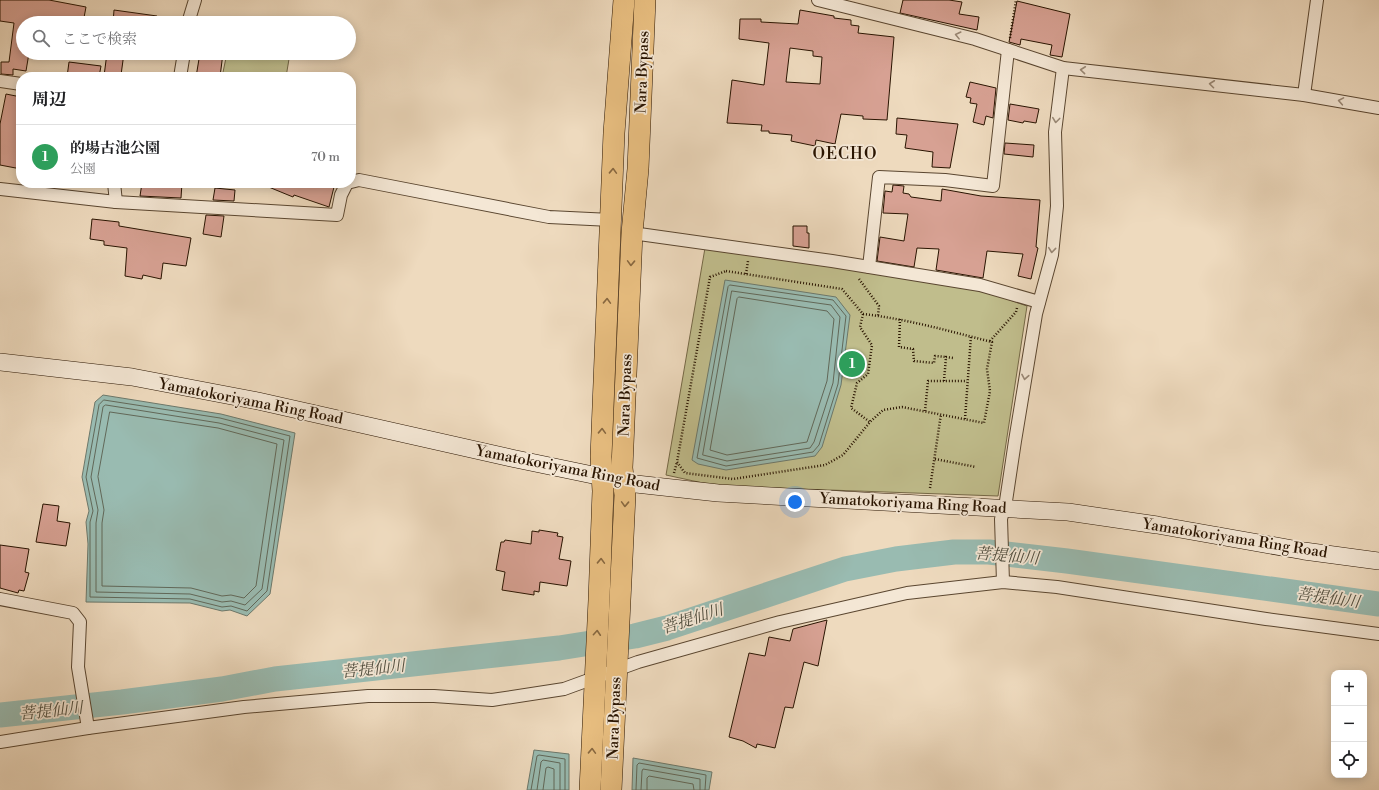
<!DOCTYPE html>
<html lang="ja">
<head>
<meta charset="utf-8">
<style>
	body { margin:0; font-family:"Libre Bodoni","Noto Serif JP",serif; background:#f2f2f2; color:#202124 }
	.controls { position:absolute; right:12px; bottom:12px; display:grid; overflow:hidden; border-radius:8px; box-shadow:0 2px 10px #0003 }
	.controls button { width:36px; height:36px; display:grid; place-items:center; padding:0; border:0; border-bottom:1px solid #e0e0e0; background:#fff; color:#202124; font:20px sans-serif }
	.you { position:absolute; left:795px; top:502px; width:14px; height:14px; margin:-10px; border:3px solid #fff; border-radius:50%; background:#1a73e8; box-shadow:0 0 0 6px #1a73e833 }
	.badge { display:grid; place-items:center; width:26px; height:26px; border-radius:50%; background:#2563eb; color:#fff; font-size:13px; font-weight:700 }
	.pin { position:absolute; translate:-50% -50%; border:2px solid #fff; box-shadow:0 1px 4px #0006 }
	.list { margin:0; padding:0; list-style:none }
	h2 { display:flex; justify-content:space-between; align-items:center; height:52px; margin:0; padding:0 16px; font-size:17px }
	h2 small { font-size:13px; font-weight:400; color:#757577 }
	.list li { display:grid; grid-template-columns:26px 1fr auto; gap:12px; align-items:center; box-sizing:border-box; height:64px; padding:0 16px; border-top:1px solid #e0e0e0 }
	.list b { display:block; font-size:15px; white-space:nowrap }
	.list p { margin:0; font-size:13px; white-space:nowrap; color:#757577 }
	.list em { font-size:13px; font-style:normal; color:#757577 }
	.icon { flex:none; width:22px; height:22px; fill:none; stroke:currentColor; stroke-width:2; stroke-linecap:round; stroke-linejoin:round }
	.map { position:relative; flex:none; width:1379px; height:790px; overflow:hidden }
	.search { position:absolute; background:#fff; box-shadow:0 2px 10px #0003; left:16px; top:16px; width:340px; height:44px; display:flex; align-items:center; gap:10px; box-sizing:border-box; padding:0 14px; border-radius:22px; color:#757577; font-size:15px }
	.panel { position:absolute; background:#fff; box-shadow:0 2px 10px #0003; left:16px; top:72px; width:340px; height:116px; border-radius:16px }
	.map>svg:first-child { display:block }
	.green { fill:#c0bd8c; stroke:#746846 }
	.water { fill:#99bbb1; stroke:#6c786b }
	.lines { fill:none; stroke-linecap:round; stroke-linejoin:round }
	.shore { stroke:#616859; stroke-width:1 }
	.river { stroke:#99bbb1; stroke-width:25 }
	.building { fill:#d7a193; stroke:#291401; fill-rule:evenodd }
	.street-casing { stroke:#5a4630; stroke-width:14 }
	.secondary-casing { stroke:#291401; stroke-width:18 }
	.highway-casing { stroke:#291401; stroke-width:22 }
	.path { stroke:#291401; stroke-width:2.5; stroke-dasharray:1 2; stroke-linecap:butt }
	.street { stroke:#f4e7d5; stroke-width:12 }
	.secondary { stroke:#f4e7d5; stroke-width:17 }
	.highway { stroke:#e7bd7f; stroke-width:21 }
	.oneway { stroke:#998876 }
	.oneway2 { stroke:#886840 }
	.labels { text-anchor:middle; stroke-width:3.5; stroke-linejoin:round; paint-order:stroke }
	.street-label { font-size:15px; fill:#291401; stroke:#f4e7d5 }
	.neighbourhood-label { font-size:16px; letter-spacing:1px; fill:#291401; stroke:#f4e7d5 }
	.water-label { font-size:16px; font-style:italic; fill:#504e3f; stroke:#f4e7d5 }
</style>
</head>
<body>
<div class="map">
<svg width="1379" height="790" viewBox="0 0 1379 790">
	<rect width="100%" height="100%" fill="#eedabe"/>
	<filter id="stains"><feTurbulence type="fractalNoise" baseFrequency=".005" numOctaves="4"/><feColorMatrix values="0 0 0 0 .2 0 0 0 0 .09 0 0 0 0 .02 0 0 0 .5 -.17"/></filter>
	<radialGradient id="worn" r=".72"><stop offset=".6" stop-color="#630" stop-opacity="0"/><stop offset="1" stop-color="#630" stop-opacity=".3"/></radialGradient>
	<g class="green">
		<path d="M192 16 240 23H191Z"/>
		<path d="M227 53H290L286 77H222Z"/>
		<path d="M705 248 749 253 981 290 1027 306 998 496 717 486 666 475Z"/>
	</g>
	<g class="water">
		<path d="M725 280 836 297 850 315 841 385 822 447 815 456 726 470 698 464 692 460Z"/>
		<path d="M103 395 221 414 295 433 270 594 247 616 230 610 222 611 190 603 86 602 88 544 86 522 89 511 82 477 95 402Z"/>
		<path d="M534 750 569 754V790H527Z"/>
		<path d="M633 758 712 772 709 790H632Z"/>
	</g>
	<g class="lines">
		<g class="shore">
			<path d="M730 285 833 300 846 316 838 384 819 445 813 452 726 466 697 458 728 287Z"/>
			<path d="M732 291 831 305 840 317 833 383 814 442 810 448 727 461 703 455Z"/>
			<path d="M739 297 827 311 834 319 827 381 807 442 727 455 710 450 737 299Z"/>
			<path d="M104 400 220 418 290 436 267 591 247 611 231 606 222 607 190 599 90 597V522L93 511 86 477 99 405Z"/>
			<path d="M106 405 219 423 284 440 262 589 245 605 231 601 222 602 190 594 96 592V523L98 510 91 477 103 407Z"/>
			<path d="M110 412 218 428 277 444 256 586 244 598 231 595 222 596 191 588 102 586V523L104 510 98 477Z"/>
			<path d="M531 790 537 756 539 755 565 759V790"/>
			<path d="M537 790 541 762 543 760 560 763V790"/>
			<path d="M543 790 546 768 548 767 554 769V790"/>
			<path d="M636 790 637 765 639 763 706 775 705 790"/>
			<path d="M641 790 642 771 643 769 700 779V790"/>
			<path d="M647 790V778L649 776 693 784 694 790"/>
		</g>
		<path class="river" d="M0 715 122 702 222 689 275 679 559 648 635 636 667 628 845 569 896 559 954 552H989L1067 561 1379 604"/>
	</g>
	<g class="building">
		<path d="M0 0H49L86 7 83 23H23V53H29L26 71 13 69V75L1 74V62H9L14 23 0 21Z"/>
		<path d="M903 0H949L962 2 959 14 979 17 977 30 900 13Z"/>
		<path d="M1017 1 1070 14 1062 57 1050 55 1052 45 1021 39 1020 45 1009 42Z"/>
		<path d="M114 10 157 16 156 23H113Z"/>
		<path d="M800 10 834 16V18L851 20V25L859 26 858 33 894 37 887 120 863 119V116L841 114 835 144 816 140 815 146 791 141 792 135 769 133V131H761L762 125 727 123 732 80 764 85 769 43 739 39 740 19H761V22L798 24ZM790 48 813 51V56L822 57 820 84 786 82Z"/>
		<path d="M107 53H124L121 75H118V77L104 76Z"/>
		<path d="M200 53H223L220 77H196Z"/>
		<path d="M69 62 101 66 99 77H67Z"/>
		<path d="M970 82 996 88 993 118 986 116 984 125 973 122 977 104 970 103 971 98 966 97Z"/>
		<path d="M6 94 21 97V169L0 165V124Z"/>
		<path d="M1010 104 1039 109 1036 123 1024 121 1023 123 1008 120Z"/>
		<path d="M897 118 958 124 950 168 932 167 933 152 905 148 907 135 896 134Z"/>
		<path d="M1005 143 1034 145 1033 157 1004 154Z"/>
		<path d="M142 183H182L181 198 140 196Z"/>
		<path d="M259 183H335L329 207 294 195 293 197Z"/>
		<path d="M893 185 904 186 903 193 909 194 911 197 941 201 942 189 981 196 1040 200 1036 247 1038 248 1031 279 1018 276 1023 254 987 251 983 278 936 270 939 249 917 248 914 267 877 261 880 237 904 241 908 214 883 213 885 191 892 192Z"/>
		<path d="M215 188 235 190 234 201 213 200Z"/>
		<path d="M206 215 224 216 221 237 203 234Z"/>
		<path d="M92 219 119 222V226L191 238 186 266 163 263 161 279 143 275 142 279 125 276 127 248 104 245V241L90 239Z"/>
		<path d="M793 226H807V233H809V248L793 246Z"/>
		<path d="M43 504 59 506 57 521 70 523 66 546 36 542Z"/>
		<path d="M539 530 558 533 557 536 563 537 559 559 571 561 567 586 540 582 539 592 534 591V595L502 590 505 572 496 570 501 542H504L505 540 531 544 532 531 539 532Z"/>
		<path d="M0 545 29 549 25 572 29 573 24 591 19 590 18 593 0 588Z"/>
		<path d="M827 620 818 666 804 662 793 708 785 707 775 748 757 744 756 748 743 741 729 737 749 653 765 656 769 637 790 641 793 629Z"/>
	</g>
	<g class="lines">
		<g class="street-casing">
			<g id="street">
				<path d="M818 0 975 39 1063 68 1304 95 1379 108"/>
				<path d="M188 23 195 0"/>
				<path d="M180 77 184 53"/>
				<path d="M0 81 21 84"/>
				<path d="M1304 95 1317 0"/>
				<path d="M351 182 359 180 549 217 611 220"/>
				<path d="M114 183 116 202"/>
				<path d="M0 189 116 202 337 215 341 195 347 183"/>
				<path d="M632 233 832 261 980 285 1039 302"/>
				<path d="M869 267 879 177 945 180 993 186 1008 50"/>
				<path d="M1003 582 1001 519 1006 501 1015 441 1036 314 1052 255 1057 206 1055 132 1063 68"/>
				<path d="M0 599 73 613 80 622 78 667 88 728"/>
				<path d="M0 742 88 728 244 707 368 696H434L492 700 564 689 638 662 780 622 907 593 1003 582 1057 587 1266 619 1379 634"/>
			</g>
		</g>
		<g class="secondary-casing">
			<path id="secondary" d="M0 362 132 377 258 401 511 458 636 484 718 493 1068 512 1157 525 1304 551 1379 561"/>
		</g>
		<g class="highway-casing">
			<g id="highway">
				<path d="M590 790 599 600 603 491 601 457 614 133 624 0"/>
				<path d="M611 790 625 495 622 468 632 233 638 169 645 0"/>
			</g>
		</g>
		<g class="path">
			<path d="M1010 38 1016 0"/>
			<path d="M726 271 842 289 863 314C907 319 949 331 992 342L987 369 990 391 984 423 902 407 883 410 870 422 843 455 825 465 733 479 685 473 677 462 710 277Z"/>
			<path d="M746 274 748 261"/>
			<path d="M859 279 879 306 878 316"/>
			<path d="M863 314 860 327 872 345 868 374 857 383 851 408 870 422"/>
			<path d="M900 319 899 347 913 349 914 361 934 363 935 356 946 357"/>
			<path d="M990 341 1016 312 1017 308"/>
			<path d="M944 381 946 357 953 358"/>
			<path d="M925 411 928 381H967"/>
			<path d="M965 419 971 336"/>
			<path d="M935 459 976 467"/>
			<path d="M674 473 677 462"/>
			<path d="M930 488 941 414"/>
		</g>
		<use href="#street" class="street"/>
		<use href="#secondary" class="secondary"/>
		<use href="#highway" class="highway"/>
	</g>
	<defs><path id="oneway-chevron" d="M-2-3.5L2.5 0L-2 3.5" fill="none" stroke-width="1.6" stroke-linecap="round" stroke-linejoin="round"/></defs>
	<g class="oneway">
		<use href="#oneway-chevron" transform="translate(958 35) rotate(-166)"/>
		<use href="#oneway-chevron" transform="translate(1083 70) rotate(-174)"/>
		<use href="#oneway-chevron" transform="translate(1212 84) rotate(-173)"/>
		<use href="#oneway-chevron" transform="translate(1341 101) rotate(-170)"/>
		<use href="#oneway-chevron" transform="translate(1056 120) rotate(97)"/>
		<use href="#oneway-chevron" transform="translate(1052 250) rotate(96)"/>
		<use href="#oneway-chevron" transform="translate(1025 377) rotate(100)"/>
	</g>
	<g class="oneway2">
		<use href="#oneway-chevron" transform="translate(613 171) rotate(-88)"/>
		<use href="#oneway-chevron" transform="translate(631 263) rotate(92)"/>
		<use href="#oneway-chevron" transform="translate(607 301) rotate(-88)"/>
		<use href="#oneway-chevron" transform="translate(602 431) rotate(-88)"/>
		<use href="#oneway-chevron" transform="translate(625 504) rotate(92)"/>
		<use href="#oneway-chevron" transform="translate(601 561) rotate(-88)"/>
		<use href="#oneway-chevron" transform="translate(597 633) rotate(-86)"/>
		<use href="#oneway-chevron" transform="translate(592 751) rotate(-88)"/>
	</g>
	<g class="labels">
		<g class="street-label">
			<text transform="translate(642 72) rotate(-88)" y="5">Nara Bypass</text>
			<text transform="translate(625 395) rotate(-88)" y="5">Nara Bypass</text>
			<text transform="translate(251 401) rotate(11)" y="5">Yamatokoriyama Ring Road</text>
			<text transform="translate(568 468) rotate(11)" y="5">Yamatokoriyama Ring Road</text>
			<text transform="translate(913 503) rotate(3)" y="5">Yamatokoriyama Ring Road</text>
			<text transform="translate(1235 538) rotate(9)" y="5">Yamatokoriyama Ring Road</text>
			<text transform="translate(614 718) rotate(-88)" y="5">Nara Bypass</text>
		</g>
		<g class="neighbourhood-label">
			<text x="845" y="159">OECHO</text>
		</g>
		<g class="water-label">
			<text transform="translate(1007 555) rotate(5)" y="6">菩提仙川</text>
			<text transform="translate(1328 597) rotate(8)" y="6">菩提仙川</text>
			<text transform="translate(692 618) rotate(-18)" y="6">菩提仙川</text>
			<text transform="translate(373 668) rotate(-6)" y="6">菩提仙川</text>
			<text transform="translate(51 710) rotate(-6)" y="6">菩提仙川</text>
		</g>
	</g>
	<rect width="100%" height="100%" filter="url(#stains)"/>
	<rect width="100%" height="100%" fill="url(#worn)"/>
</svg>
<div class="controls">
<button>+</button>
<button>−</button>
<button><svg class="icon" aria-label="locate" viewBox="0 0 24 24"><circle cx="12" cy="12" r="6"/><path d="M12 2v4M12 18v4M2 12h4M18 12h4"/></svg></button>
</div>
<div class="you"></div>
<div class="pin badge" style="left:852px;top:364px;background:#2e9e5b">1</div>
<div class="search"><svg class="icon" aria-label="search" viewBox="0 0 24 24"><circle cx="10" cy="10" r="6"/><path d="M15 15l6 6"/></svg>ここで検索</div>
<section class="panel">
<h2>周辺<small></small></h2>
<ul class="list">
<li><span class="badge" style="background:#2e9e5b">1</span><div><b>的場古池公園</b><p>公園</p></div><em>70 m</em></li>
</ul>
</section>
</div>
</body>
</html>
